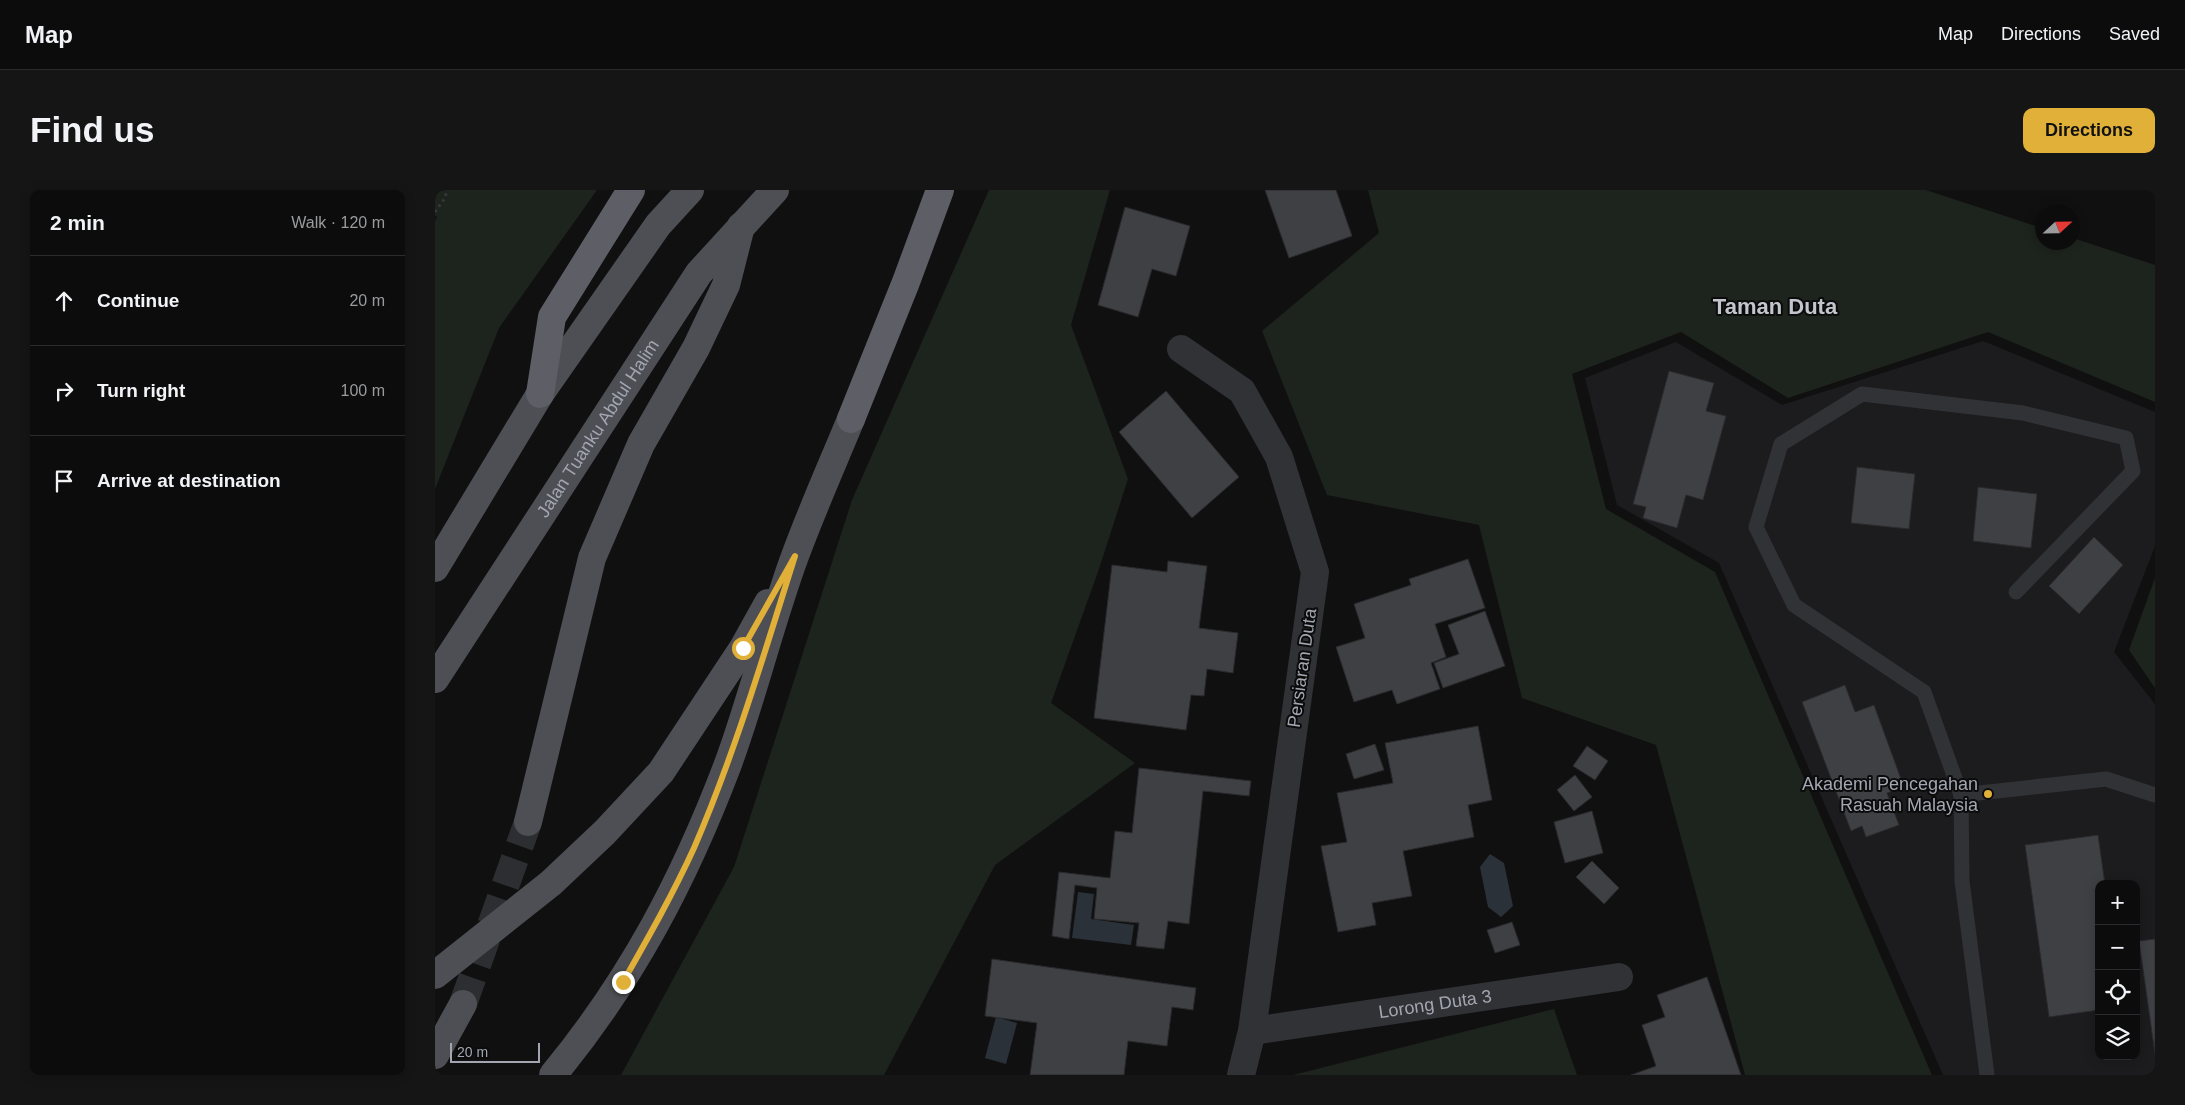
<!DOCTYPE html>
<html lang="en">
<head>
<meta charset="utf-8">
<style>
	body { margin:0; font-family:Helvetica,sans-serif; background:#151516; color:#f1f3f6 }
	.controls { position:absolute; right:15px; bottom:15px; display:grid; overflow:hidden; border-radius:10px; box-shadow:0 2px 12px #0003 }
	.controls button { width:45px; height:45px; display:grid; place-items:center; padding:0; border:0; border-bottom:1px solid #2c2c2e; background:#0c0c0d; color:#f1f3f6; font:25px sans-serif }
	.compass { position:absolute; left:1600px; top:15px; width:45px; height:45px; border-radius:50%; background:#0c0c0d; box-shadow:0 2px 12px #0003; rotate:68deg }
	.scale { position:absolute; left:15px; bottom:12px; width:90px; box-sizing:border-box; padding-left:5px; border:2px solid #a2a6b1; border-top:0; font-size:14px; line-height:18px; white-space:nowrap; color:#a2a6b1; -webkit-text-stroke:4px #0b0b0c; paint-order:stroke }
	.stop { position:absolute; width:15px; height:15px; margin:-11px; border:4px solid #e1b038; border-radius:50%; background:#fff }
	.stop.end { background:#e1b038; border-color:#fff; box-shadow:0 1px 5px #0008 }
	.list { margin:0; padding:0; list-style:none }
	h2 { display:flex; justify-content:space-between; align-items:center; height:65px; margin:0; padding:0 20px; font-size:21px }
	h2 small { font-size:16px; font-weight:400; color:#9a9b9d }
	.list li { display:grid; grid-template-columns:32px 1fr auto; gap:15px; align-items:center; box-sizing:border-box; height:90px; padding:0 20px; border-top:1px solid #2c2c2e }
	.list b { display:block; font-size:19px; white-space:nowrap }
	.list em { font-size:16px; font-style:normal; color:#9a9b9d }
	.icon { flex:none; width:28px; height:28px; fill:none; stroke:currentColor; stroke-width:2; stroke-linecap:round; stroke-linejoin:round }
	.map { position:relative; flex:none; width:1720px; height:885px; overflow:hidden; border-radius:10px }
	header { display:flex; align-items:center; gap:30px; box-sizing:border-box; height:70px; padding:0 25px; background:#0c0c0d; border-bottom:1px solid #2c2c2e }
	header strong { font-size:24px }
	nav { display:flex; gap:28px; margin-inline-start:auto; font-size:18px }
	.intro { display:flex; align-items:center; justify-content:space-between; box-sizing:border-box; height:120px; padding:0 30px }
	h1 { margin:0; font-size:35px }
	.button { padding:12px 22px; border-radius:10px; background:#e1b038; color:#111; font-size:18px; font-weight:700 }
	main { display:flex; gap:30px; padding:0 30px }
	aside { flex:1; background:#0c0c0d; border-radius:10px; box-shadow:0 2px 12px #0003 }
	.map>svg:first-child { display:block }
	.built { fill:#1c1c1e; fill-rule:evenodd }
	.green { fill:#1d231d }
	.water { fill:#2b3138 }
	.building { fill:#3f4044; stroke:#2a2a2d }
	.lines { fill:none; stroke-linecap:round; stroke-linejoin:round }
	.primary-tunnel { stroke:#2d2e31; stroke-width:28; stroke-dasharray:28 14; stroke-linecap:butt }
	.path { stroke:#37383c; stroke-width:3; stroke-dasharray:2.5 4; stroke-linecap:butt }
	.lane { stroke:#313236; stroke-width:15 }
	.street { stroke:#313236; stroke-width:28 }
	.primary { stroke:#4d4f54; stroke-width:28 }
	.highway { stroke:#5e5f66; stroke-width:28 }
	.route { stroke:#e1b038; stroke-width:6 }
	.poi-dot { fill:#e1b038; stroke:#0b0b0c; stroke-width:2 }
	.labels { text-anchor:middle; stroke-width:4; stroke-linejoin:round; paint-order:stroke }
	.street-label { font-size:18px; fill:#a2a6b1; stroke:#0b0b0c }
	.poi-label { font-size:18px; fill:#a2a6b1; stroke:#0b0b0c; text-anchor:end }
	.district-label { font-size:22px; font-weight:bold; fill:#c3c5cd; stroke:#0b0b0c }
</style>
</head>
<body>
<header>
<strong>Map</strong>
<nav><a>Map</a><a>Directions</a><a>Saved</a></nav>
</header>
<div class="intro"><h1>Find us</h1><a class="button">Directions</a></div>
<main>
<aside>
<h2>2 min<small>Walk · 120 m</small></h2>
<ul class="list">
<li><svg class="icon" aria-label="ahead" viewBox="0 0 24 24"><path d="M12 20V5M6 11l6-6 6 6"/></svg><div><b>Continue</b></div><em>20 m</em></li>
<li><svg class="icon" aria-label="right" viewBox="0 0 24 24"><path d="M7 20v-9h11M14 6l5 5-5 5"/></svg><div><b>Turn right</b></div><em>100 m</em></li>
<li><svg class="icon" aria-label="arrive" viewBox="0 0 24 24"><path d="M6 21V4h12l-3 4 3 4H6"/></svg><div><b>Arrive at destination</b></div></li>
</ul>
</aside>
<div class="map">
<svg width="1720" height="885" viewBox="0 0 1720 885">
	<rect width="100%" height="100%" fill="#101011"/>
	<path class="built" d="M1548 151 1720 222V356L1679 462 1720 514V885H1508L1284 373 1182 315 1150 188 1241 152 1347 215ZM1664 694H1701V866H1664Z"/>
	<g class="green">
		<path d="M0 0H162L64 138 0 299V31L2 27 0 25Z"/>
		<path d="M554 0H675L636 135 693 289 664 379 616 513 700 573 560 675 449 885H186L299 677 417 310Z"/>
		<path d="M933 0H1491L1607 38 1608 52H1638V48L1720 75V212L1553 142 1353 208 1246 142 1137 184 1171 319 1280 382 1497 885H1310L1221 555 1087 508 1044 335 892 305 827 141 944 43Z"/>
		<path d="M1720 388V498L1694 460Z"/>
		<path d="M1119 819 1142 885H858Z"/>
	</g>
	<g class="water">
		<path d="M1055 664 1069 673 1078 716 1066 727 1053 717 1045 677Z"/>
		<path d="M643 702 659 704 656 729 699 735 696 755 637 748Z"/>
		<path d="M561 827 582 833 571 874 550 868Z"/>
	</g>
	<g class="building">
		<path d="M830 0H901L917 46 854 68Z"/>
		<path d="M690 17 755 36 741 86 717 79 703 127 663 115Z"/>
		<path d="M1234 181 1279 193 1271 221 1291 226 1268 310 1251 305 1242 338 1208 328 1211 317 1198 314Z"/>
		<path d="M731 201 804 287 757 328 684 242Z"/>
		<path d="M1422 277 1480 284 1474 339 1416 333Z"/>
		<path d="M1543 297 1602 304 1596 358 1538 351Z"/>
		<path d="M1659 347 1688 375 1644 424 1614 396Z"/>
		<path d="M1033 369 1050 418 1000 434 1011 467 996 473 1005 499 962 514 957 500 919 512 901 457 930 448 919 414 976 395 974 389Z"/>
		<path d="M733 371 772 376 764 438 803 443 798 483 772 479 769 506 756 505 751 540 659 528 677 375 732 382Z"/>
		<path d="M1050 421 1070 476 1008 498 999 473 1024 464 1013 435Z"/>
		<path d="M1410 495 1420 522 1439 515 1469 597 1452 603 1464 635 1431 647 1427 636 1416 641 1367 512Z"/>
		<path d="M1043 536 1057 610 1033 615 1039 647 968 661 977 706 937 713 941 735 903 742 886 656 912 652 902 603 958 593 950 553Z"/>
		<path d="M940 554 949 580 919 589 911 564Z"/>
		<path d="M1152 556 1173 571 1160 590 1138 576Z"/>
		<path d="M704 578 816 591 814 606 768 601 754 734 733 731 729 759 701 756 704 733 659 729 662 698 640 695 634 749 617 746 624 682 675 688 680 641 697 643Z"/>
		<path d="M1140 585 1157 607 1139 621 1122 600Z"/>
		<path d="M1157 621 1168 663 1130 673 1119 632Z"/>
		<path d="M1663 645 1670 694H1664V820L1614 827 1590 655Z"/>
		<path d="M1157 671 1184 698 1169 714 1141 687Z"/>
		<path d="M1077 732 1085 755 1060 763 1052 740Z"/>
		<path d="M1720 749V864L1704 751Z"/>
		<path d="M557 769 761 798 758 820 737 817 732 856 693 851 689 885H595L602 833 550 826Z"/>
		<path d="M1272 787 1306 885H1196L1221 876 1207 835 1230 827 1222 805Z"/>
	</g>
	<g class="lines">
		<path class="primary-tunnel" d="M28 814 93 632"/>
		<path class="path" d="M0 22 10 8 12 0"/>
		<g class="lane">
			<path d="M1526 605 1489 502 1359 415 1321 337 1346 254 1427 204 1588 223 1691 248 1698 281 1581 402"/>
			<path d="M1552 885 1527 691 1526 605 1671 589 1720 605"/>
		</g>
		<g class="street">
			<path d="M746 159 807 201 844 267 880 382 817 841 806 885"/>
			<path id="s1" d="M817 841 1184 787"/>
		</g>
		<g class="primary">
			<path d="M0 378 105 204 223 35 255 0"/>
			<path id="s2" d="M0 489 264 83 340 0"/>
			<path d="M93 632 157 368 206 254 261 158 291 95 306 36"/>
			<path d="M0 785 116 693 170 642 226 582 308 458 333 413"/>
			<path d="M0 865 28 814"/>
			<path d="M118 885C197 789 249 690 293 574 318 506 335 434 360 366 377 320 397 275 416 229"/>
		</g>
		<g class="highway">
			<path d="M105 204 117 127 196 0"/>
			<path d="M416 229 471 92 505 0"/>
		</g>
	</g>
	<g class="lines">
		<path class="route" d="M188 792C213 748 238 704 259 658 300 563 329 464 360 366L308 458"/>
	</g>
	<circle class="poi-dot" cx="1553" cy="604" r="5"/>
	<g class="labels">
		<g class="street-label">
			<text dy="6" stroke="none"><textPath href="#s2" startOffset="299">Jalan Tuanku Abdul Halim</textPath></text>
			<text transform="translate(867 478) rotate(-82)" y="6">Persiaran Duta</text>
			<text dy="6" stroke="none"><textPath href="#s1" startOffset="185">Lorong Duta 3</textPath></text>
		</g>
		<g class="poi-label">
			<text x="1543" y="600">Akademi Pencegahan<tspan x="1543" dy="21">Rasuah Malaysia</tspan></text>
		</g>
		<g class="district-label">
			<text x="1340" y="124">Taman Duta</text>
		</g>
	</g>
</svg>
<div class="controls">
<button>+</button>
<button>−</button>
<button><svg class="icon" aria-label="locate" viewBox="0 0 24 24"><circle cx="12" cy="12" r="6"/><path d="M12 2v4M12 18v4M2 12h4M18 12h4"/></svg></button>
<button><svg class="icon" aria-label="layers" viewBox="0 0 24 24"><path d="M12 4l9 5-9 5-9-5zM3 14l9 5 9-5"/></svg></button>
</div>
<svg class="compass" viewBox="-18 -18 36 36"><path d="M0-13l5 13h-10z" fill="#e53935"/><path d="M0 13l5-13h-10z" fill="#9a9b9d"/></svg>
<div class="scale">20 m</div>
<div class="stop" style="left:308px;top:458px"></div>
<div class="stop end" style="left:188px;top:792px"></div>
</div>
</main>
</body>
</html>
